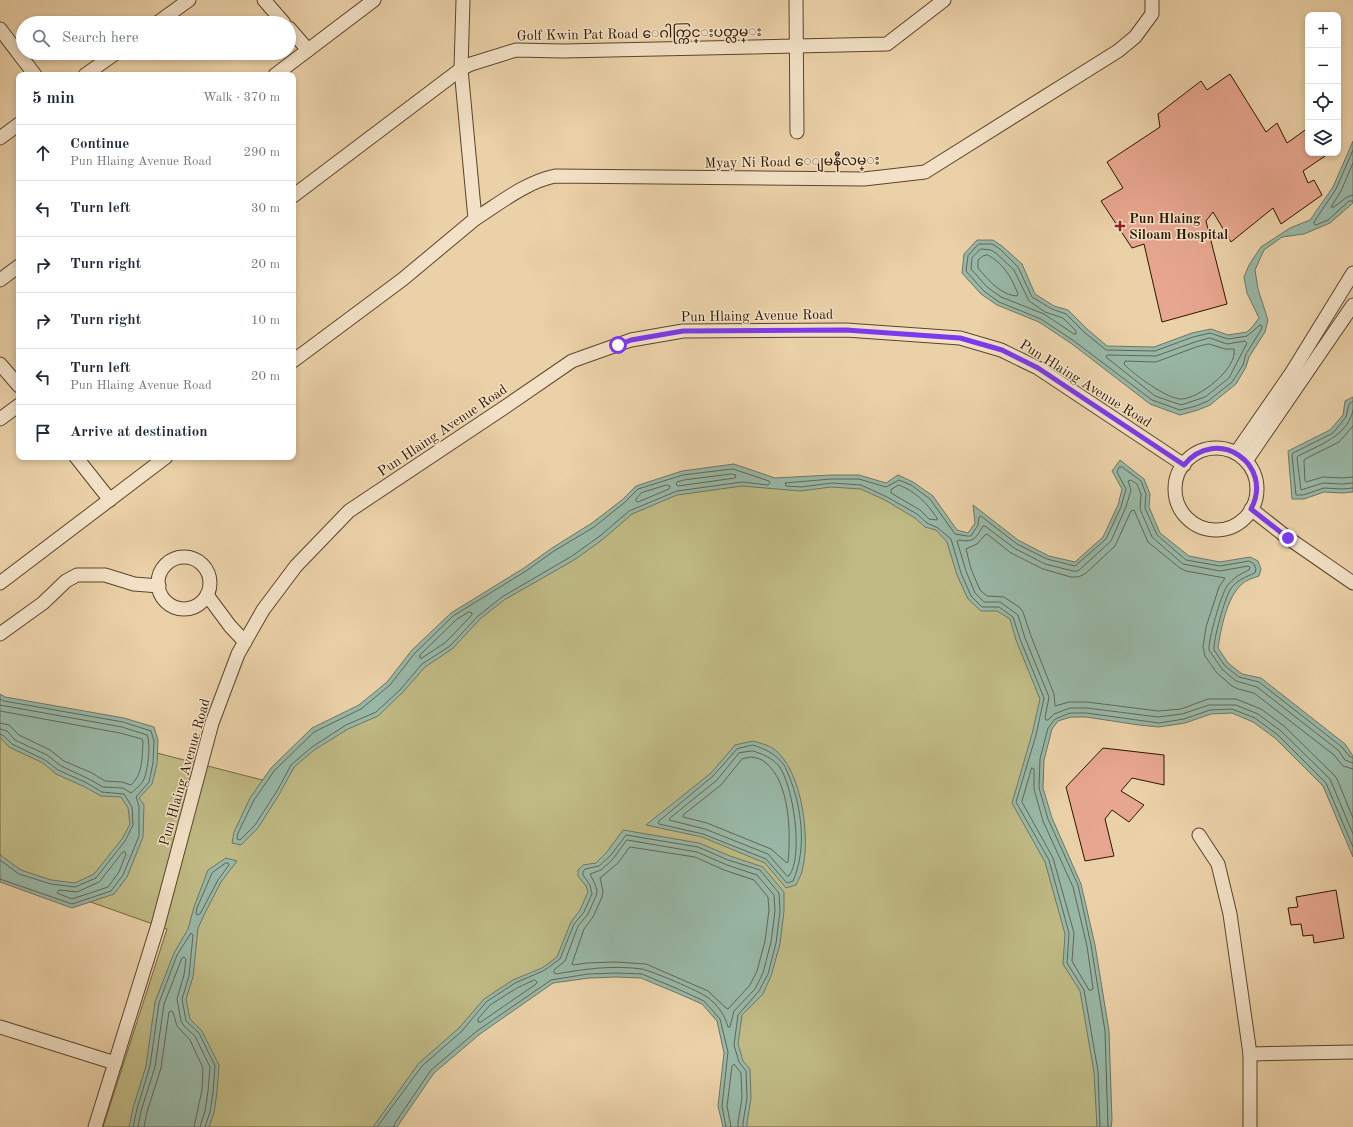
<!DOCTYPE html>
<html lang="en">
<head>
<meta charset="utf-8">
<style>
	body { margin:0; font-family:"Old Standard TT","Noto Sans Myanmar",serif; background:#f6f6f7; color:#1f2937 }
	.controls { position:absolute; right:12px; top:12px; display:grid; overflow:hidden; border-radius:8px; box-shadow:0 2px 6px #0003 }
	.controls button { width:36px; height:36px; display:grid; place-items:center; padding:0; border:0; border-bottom:1px solid #e0e1e3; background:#fff; color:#1f2937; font:20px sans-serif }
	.stop { position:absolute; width:12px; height:12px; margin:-9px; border:3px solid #7c3aed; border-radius:50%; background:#fff }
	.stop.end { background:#7c3aed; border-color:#fff; box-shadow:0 1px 4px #0008 }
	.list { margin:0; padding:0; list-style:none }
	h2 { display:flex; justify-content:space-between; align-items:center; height:52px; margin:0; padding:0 16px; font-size:17px }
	h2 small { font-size:13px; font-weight:400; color:#747a83 }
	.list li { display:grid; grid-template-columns:26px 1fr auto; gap:12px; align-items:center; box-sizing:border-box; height:56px; padding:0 16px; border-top:1px solid #e0e1e3 }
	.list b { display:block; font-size:15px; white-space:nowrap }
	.list p { margin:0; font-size:13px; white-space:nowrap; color:#747a83 }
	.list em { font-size:13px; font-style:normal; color:#747a83 }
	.icon { flex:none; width:22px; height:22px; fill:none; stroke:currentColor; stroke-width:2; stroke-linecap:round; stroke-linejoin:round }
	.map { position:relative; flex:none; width:1353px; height:1127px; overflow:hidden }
	.search { position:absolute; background:#fff; box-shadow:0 2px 6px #0003; left:16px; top:16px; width:280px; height:44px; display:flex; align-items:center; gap:10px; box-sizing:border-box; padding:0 14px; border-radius:22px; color:#747a83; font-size:15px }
	.panel { position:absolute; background:#fff; box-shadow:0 2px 6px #0003; left:16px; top:72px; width:280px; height:388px; border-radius:8px }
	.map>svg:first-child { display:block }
	.green { fill:#bfb983; stroke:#766742 }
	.water { fill:#98b7a6; stroke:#6d7664 }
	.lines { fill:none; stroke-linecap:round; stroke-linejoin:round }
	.shore { stroke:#626654; stroke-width:1 }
	.building { fill:#e7a68f; stroke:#2d1501 }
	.street-casing { stroke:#5c442b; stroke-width:15 }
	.street { stroke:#f2e1c6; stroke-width:13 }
	.route { stroke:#7c3aed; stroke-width:5 }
	.poi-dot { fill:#8f2418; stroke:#f2e1c6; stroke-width:1.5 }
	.labels { text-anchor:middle; stroke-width:3; stroke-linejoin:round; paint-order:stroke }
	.street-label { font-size:14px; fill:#2d1501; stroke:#f2e1c6 }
	.poi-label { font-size:14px; font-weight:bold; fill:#2d1501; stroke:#f2e1c6; text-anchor:start }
</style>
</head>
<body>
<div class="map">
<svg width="1353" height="1127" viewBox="0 0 1353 1127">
	<rect width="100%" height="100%" fill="#ebd1a8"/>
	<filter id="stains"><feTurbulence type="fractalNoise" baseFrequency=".005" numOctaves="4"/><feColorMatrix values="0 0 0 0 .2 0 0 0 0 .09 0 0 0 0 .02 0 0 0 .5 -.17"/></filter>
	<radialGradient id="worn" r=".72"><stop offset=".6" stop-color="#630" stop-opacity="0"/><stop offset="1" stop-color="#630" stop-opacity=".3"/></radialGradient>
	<path class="green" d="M722 476 855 482 1058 592 1030 796 1083 947 1105 1127H738L724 986 574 961 426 1069 389 1127H103L167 929 0 870V710L5 714 274 783 308 742 379 697 461 623 638 500Z"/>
	<g class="water">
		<path d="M1353 141V203L1330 223 1304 234 1282 237 1264 250 1255 270 1258 289 1268 320 1265 332 1249 357 1246 367 1236 384 1210 405 1198 410 1180 415 1150 404 1072 344 1039 322 997 305 981 294 962 273 964 254 977 240H993L1002 246 1022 264 1035 294 1054 306 1068 310 1087 329 1107 346 1154 347 1192 333 1211 329 1228 335 1247 332 1253 326 1259 318 1247 293 1244 277 1249 265 1261 247 1290 228 1310 220 1333 187Z"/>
		<path d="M1353 397V492L1342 493 1324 492 1304 499H1292L1288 451 1330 430 1343 415 1345 401Z"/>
		<path d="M1120 460 1144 479 1150 494 1149 507 1160 533 1189 556 1220 562 1250 557 1258 561 1261 569 1259 576C1253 578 1246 580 1242 584 1227 597 1221 628 1218 648L1228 663 1242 674 1261 678 1345 744 1353 756V857L1323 786 1275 738 1253 722 1232 713 1211 714 1185 723 1159 727 1139 725 1086 717H1071L1058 721 1052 729 1044 760 1043 788 1052 818 1081 884 1095 945 1109 1031 1112 1120 1111 1127H1097L1094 1072 1080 991 1063 964 1065 934 1045 862 1012 803 1032 734 1040 699 1016 640 1010 619 997 611H981L968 599 957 575 947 542 936 530 925 527 915 518 885 500 861 489 831 487 800 491 742 486 677 495 632 514 602 540 574 560 504 600 480 619 452 649 425 667 403 692 378 716 348 729 314 750 294 767 280 793 258 828 241 845 232 843 234 832 250 798 271 768 312 728 359 705 387 682 412 650 451 613 524 568 552 548 592 523 622 500 636 486 682 471 734 464 775 478 831 475H859L886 483 898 475 913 482 933 496 957 530 968 533 975 523 973 505 1018 540 1049 556 1075 562 1103 537 1118 505 1122 489 1112 471Z"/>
		<path d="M0 694 5 697 124 718 154 727 158 740 157 764 152 784 139 798 144 805 143 837 127 877 114 894 72 908 0 882V855L21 870 51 880 75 883 94 874 122 839 130 824 128 808 121 797 101 796 85 787 56 774 43 763 9 747 0 737Z"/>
		<path d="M753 741C760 743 768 745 774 749 802 770 811 839 802 871 801 876 798 880 796 885L786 888 765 863 702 837 646 825 711 773 735 745Z"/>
		<path d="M623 830 699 843 730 856 763 867 784 892V911L780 944 771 976 763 994 742 1015 738 1044 743 1061 750 1069 751 1098 747 1123V1127H723L718 1106 724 1053 717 1021 702 1004 677 993 641 978 616 977 589 978 553 983 480 1034 434 1073 397 1127H373L419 1063 459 1028 484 999 513 980 542 968 557 957 571 922 580 910 588 892 586 886 578 876V870L583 865 596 863 607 852Z"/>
		<path d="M226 858 237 861 221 882 206 911 198 928 193 977 186 999 190 1019 202 1031 219 1065 217 1092 214 1113 209 1127H129L133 1108 146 1066 155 1002 174 953 188 929 194 907 208 870Z"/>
	</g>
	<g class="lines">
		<g class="shore">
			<path d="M1353 150 1336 189 1314 222V224L1316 225 1328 220 1349 201H1353"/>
			<path d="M1353 163 1341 191 1331 207H1334L1347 197 1353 195"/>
			<path d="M979 244H992L1000 249 1018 267 1032 297 1052 309 1066 314 1084 332 1106 350 1155 351 1193 337 1210 333 1228 339 1247 336 1260 325 1262 326 1261 330 1246 354 1243 365 1232 382 1208 401 1196 406 1180 410 1152 400 1074 341 1041 319 999 302 984 291 966 271 968 256Z"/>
			<path d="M981 249 991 250 997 254 1014 270 1029 301 1045 312 1063 318 1076 331V334H1074L1044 314 1001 297 987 287 971 269 972 258Z"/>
			<path d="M988 255C1005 265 1011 277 1018 294L1017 296C1001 295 988 280 978 268V260L983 256Z"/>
			<path d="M1210 338 1227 344 1245 341 1247 343 1229 378 1205 397 1181 405 1155 396 1106 357 1107 355 1156 356 1195 342Z"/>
			<path d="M1209 344 1225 349H1234C1238 368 1199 399 1181 399 1167 399 1133 374 1124 364L1125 361 1156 362 1196 347Z"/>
			<path d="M1353 401 1349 404 1346 417 1333 433 1293 453 1292 455 1296 495H1303L1324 488 1342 489 1353 488"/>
			<path d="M1353 410C1348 436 1319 445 1298 456L1297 458 1301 490 1323 483 1342 484 1353 483"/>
			<path d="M1353 426 1339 442 1305 459 1304 461 1305 481 1306 482 1323 477 1342 478 1353 477"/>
			<path d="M733 469 769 481 770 483 768 485 742 482 677 491 629 511 600 536 572 556 502 597 478 616 450 646 422 664 400 690 376 712 346 725 312 747 291 765 277 791 255 825 240 840 237 839 238 833 254 800 274 771 314 732 361 709 390 685 415 653 453 616 526 571 554 551 594 527 624 503 638 489 683 475Z"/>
			<path d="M732 474 736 475 735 478 678 486 676 484 677 482 684 480Z"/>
			<path d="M667 485 670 486 669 489 638 502 636 501V499L641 493Z"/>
			<path d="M899 485C916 492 927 503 937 518V520L929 519 920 510 891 493V490Z"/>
			<path d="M469 612 472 613V615L446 642 422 658H420V655L456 620Z"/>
			<path d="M0 699 4 701 123 722 151 731 154 741 153 763 149 782 136 797 139 806V836L123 875 111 891 72 904 0 879"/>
			<path d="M0 705 122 727 147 735C151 743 148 770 144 779 142 784 135 790 131 793L123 788 103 787 89 779 61 766 47 755 15 740 7 731 0 729"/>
			<path d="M0 711 120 733 142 739 143 742C142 757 143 774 131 785L122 782 105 781 92 773 64 761 50 750 19 735 9 725 0 723"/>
			<path d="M0 734 4 736 12 744 45 760 58 770 87 783 102 792 124 794 132 807 133 825 125 841 96 878 75 887 51 884 19 874 0 860"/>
			<path d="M753 745C765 749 776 754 784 765 786 768 787 772 789 776 802 808 807 849 793 881L787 883 766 859 703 834 659 824 658 823 659 821 713 776 737 749Z"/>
			<path d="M753 751C763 754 772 758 779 766 793 785 804 856 789 876H787L768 854 705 829 669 820 670 818 717 780 739 753Z"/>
			<path d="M752 757C757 758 762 759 766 763 790 783 791 833 788 862L787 863 771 849 707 823 683 817V815L721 785 742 759Z"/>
			<path d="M1353 763 1345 760 1338 750 1257 687 1236 681 1222 669 1209 650C1208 640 1221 595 1227 586 1233 578 1240 574 1249 570L1250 567 1248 566 1220 571 1183 564 1152 537 1140 509 1141 494 1137 484 1131 480 1128 481 1131 490 1126 507 1111 541 1078 571H1073L1045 564 1014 548 985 526H983C976 538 974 543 959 540L957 541 966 571 975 593 984 602H1000L1018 615 1025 638 1049 697 1045 718 1046 720H1048L1054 714 1070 708H1087L1158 717 1182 714 1209 705H1236L1258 714 1281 731 1330 779 1353 834"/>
			<path d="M1032 768 1034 769V789L1043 821 1073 887 1087 946 1093 988 1092 990H1089L1072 961 1074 933 1053 858 1022 802Z"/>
			<path d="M1353 769 1343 766 1334 755 1254 693 1238 689 1232 686 1217 673 1205 656 1203 647 1206 627 1219 587 1225 578 1186 571 1180 568 1148 542 1134 510 1131 511 1115 546 1085 574 1078 577H1071L1043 569 1011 553 987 534 985 535 977 544 966 549 971 569 980 590 987 596 1004 597 1019 607 1023 612 1031 636 1054 694 1055 706 1069 702H1087L1158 711 1181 709 1208 699H1236L1261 709 1284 726 1334 775 1337 779 1353 818"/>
			<path d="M627 840 697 852 727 865 757 875 774 895 775 911 771 942 763 973 755 989 734 1011 730 1027H728C725 1015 717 1004 707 997 699 991 652 971 642 969 613 965 584 969 556 974L554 973V970L565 961 578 926 588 914 596 896 597 891 595 884 590 874 601 870 613 859Z"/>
			<path d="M630 847 695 857 724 870 754 880 768 897 769 910 765 941 757 971 750 985 728 1009 726 1008 708 991 646 964 615 962 587 963 573 965 572 964 584 929 593 917 602 897 603 891 600 878 618 863Z"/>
			<path d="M123 852H125L126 854 119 872 108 887 72 899 57 893 59 890 77 892 99 882Z"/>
			<path d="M226 863H228L229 865 218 880 200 914 197 915 196 913 197 908 212 873Z"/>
			<path d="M535 980 537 982 536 984 481 1022H478V1019L490 1005 517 988Z"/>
			<path d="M133 1127 137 1109 150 1066 159 1003 177 955 191 933 193 935 189 976 182 999 186 1021 199 1033 215 1066 213 1092 210 1112 205 1127"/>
			<path d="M138 1127 141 1111 155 1067 164 1004 182 958 184 957 186 959 184 975 177 999 181 1021 184 1026 195 1036 210 1067 208 1091 205 1111 200 1127"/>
			<path d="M144 1127 147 1112 161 1068 169 1012 171 1011 173 1012 177 1026 190 1040 203 1068 202 1090 194 1127"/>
			<path d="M377 1127 422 1066 462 1031 486 1002 515 983 543 971 560 959 574 924 584 912 592 894 590 885 583 875V872L585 869 599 866 611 855 626 835 698 847 728 860 760 870 779 893 780 911 776 943 768 974 759 991 738 1015 734 1045 739 1062 746 1071 747 1098 743 1123V1127"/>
			<path d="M394 1127 395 1123 431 1070 477 1031 551 980 588 974 616 973 642 974 678 989 704 1001 720 1019 728 1052 722 1106 726 1127"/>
			<path d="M731 1127 727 1106 732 1066 734 1064 741 1073 742 1098 738 1122V1127"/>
			<path d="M1100 1127 1098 1071 1084 990 1067 963 1069 933 1049 860 1016 802 1036 735 1044 698 1020 639 1013 617 999 607H982L971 596 961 573 951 539 938 528 927 523 917 514 887 497 861 485 832 483 801 487 786 486 785 483 831 479H859L886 487 899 480 911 485 930 499 955 534 967 536H971L978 525 979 517 981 516 1017 544 1047 559 1075 566 1106 539 1121 507 1126 489 1117 472 1119 467H1122L1141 481 1146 494 1145 508 1157 535 1186 560 1220 566 1249 561 1254 564 1256 569 1255 573C1246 577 1236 580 1230 590 1225 598 1213 640 1214 650L1225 666 1239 677 1259 682 1342 747 1349 756 1353 758"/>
			<path d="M1108 1127 1105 1031 1091 945 1078 885 1048 819 1039 788 1040 759 1048 728 1055 719 1070 713H1086L1159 723 1184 719 1210 710 1232 709 1255 718 1278 735 1326 783 1353 847"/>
		</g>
	</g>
	<g class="building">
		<path d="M1230 74 1266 132 1277 123 1287 143 1308 128V153H1328V154L1303 171 1308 183 1314 180 1322 195 1281 224 1273 208 1231 242 1213 212 1206 221 1227 304 1162 322 1144 244 1132 248 1101 201 1123 188 1107 162 1160 127 1158 114 1201 81 1207 90Z"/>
		<path d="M1103 748 1164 755V785L1132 778 1121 791 1144 805 1129 822 1112 810 1105 819 1114 856 1085 861 1066 787Z"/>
		<path d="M1336 890 1344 938 1314 943 1313 935 1303 936 1301 924 1291 925 1288 908 1298 907 1296 897Z"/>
	</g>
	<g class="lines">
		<g class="street-casing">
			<g id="street">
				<path d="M264 0 284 23"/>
				<path d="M796 0 797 132"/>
				<path d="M157 23 189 0"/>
				<path d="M289 28 308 50"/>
				<path d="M0 29 35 75"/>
				<path d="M85 75 116 53"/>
				<path d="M275 75 374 0"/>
				<path d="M0 138 19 124"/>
				<path d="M293 196 461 69 471 64 516 50 563 51 887 44 944 0"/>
				<path d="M475 219C500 203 526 182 555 176L864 179 925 172 1118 51 1135 37 1152 14V0"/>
				<path d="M0 280 19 266"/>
				<path d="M293 361 403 279 475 219 461 69 463 0"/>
				<path d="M0 364 19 386"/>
				<path d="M0 419 19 405"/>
				<circle cx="1216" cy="489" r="41"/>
				<path d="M1236 453 1292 372 1353 273"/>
				<path d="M76 457 110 500"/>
				<path d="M1246 461 1353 305"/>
				<path d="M1251 509 1288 538 1353 583"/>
				<circle cx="184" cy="583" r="26"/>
				<path d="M0 583 166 457"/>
				<path d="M207 595 230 626 245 642"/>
				<path d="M0 634 43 603 66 581 77 575H105L134 584 159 586"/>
				<path d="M1199 835 1218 864 1230 914 1250 1054V1127"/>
				<path d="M0 1027 115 1063"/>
				<path d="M1250 1054 1353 1052"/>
				<path d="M95 1127 158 925 212 723 238 654 263 610 296 566 349 511 505 407 572 361 631 340 683 331 846 330 960 338 1001 350 1038 368 1184 465"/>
			</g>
		</g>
		<use href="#street" class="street"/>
	</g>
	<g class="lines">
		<path class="route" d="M618 345 631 340 683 331 846 330 960 338 1002 350 1038 368 1184 465C1216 425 1275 464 1251 509L1288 538"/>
	</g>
	<path class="poi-dot" d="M1118 220h4v4h4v4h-4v4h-4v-4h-4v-4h4z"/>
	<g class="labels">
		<g class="street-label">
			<text transform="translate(639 33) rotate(-1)" y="5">Golf Kwin Pat Road ေဂါက္ကြင္းပတ္လမ္း</text>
			<text transform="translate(792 161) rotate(-1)" y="5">Myay Ni Road ေျမနီလမ္း</text>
			<text transform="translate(757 315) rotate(-1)" y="5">Pun Hlaing Avenue Road</text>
			<text transform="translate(1086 383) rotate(32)" y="5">Pun Hlaing Avenue Road</text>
			<text transform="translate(442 430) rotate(-34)" y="5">Pun Hlaing Avenue Road</text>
			<text transform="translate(184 772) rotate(-74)" y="5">Pun Hlaing Avenue Road</text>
		</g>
		<g class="poi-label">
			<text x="1129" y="223">Pun Hlaing<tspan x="1129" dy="16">Siloam Hospital</tspan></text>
		</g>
	</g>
	<rect width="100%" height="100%" filter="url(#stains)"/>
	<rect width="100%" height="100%" fill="url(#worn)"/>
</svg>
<div class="controls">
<button>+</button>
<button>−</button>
<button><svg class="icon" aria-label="locate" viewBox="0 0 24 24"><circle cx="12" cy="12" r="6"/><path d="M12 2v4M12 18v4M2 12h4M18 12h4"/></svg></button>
<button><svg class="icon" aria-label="layers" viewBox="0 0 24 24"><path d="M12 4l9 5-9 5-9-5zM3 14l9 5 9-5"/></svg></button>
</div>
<div class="stop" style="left:618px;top:345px"></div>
<div class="stop end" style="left:1288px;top:538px"></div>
<div class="search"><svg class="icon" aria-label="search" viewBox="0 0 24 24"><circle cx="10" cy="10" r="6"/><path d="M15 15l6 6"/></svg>Search here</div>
<section class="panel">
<h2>5 min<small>Walk · 370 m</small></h2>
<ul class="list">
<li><svg class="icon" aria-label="ahead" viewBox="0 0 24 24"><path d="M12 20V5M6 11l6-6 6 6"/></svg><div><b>Continue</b><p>Pun Hlaing Avenue Road</p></div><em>290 m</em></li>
<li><svg class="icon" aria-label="left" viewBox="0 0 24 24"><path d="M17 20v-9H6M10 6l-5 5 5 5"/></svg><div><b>Turn left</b></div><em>30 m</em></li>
<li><svg class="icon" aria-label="right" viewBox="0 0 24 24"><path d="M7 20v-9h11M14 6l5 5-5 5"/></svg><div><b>Turn right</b></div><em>20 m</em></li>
<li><svg class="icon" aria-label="right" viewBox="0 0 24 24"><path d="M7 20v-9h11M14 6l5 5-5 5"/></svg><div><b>Turn right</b></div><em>10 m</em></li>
<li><svg class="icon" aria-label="left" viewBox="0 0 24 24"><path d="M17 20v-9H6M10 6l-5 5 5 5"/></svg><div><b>Turn left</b><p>Pun Hlaing Avenue Road</p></div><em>20 m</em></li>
<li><svg class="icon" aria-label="arrive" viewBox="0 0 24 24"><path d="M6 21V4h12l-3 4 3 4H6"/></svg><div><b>Arrive at destination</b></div></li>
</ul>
</section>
</div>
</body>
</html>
